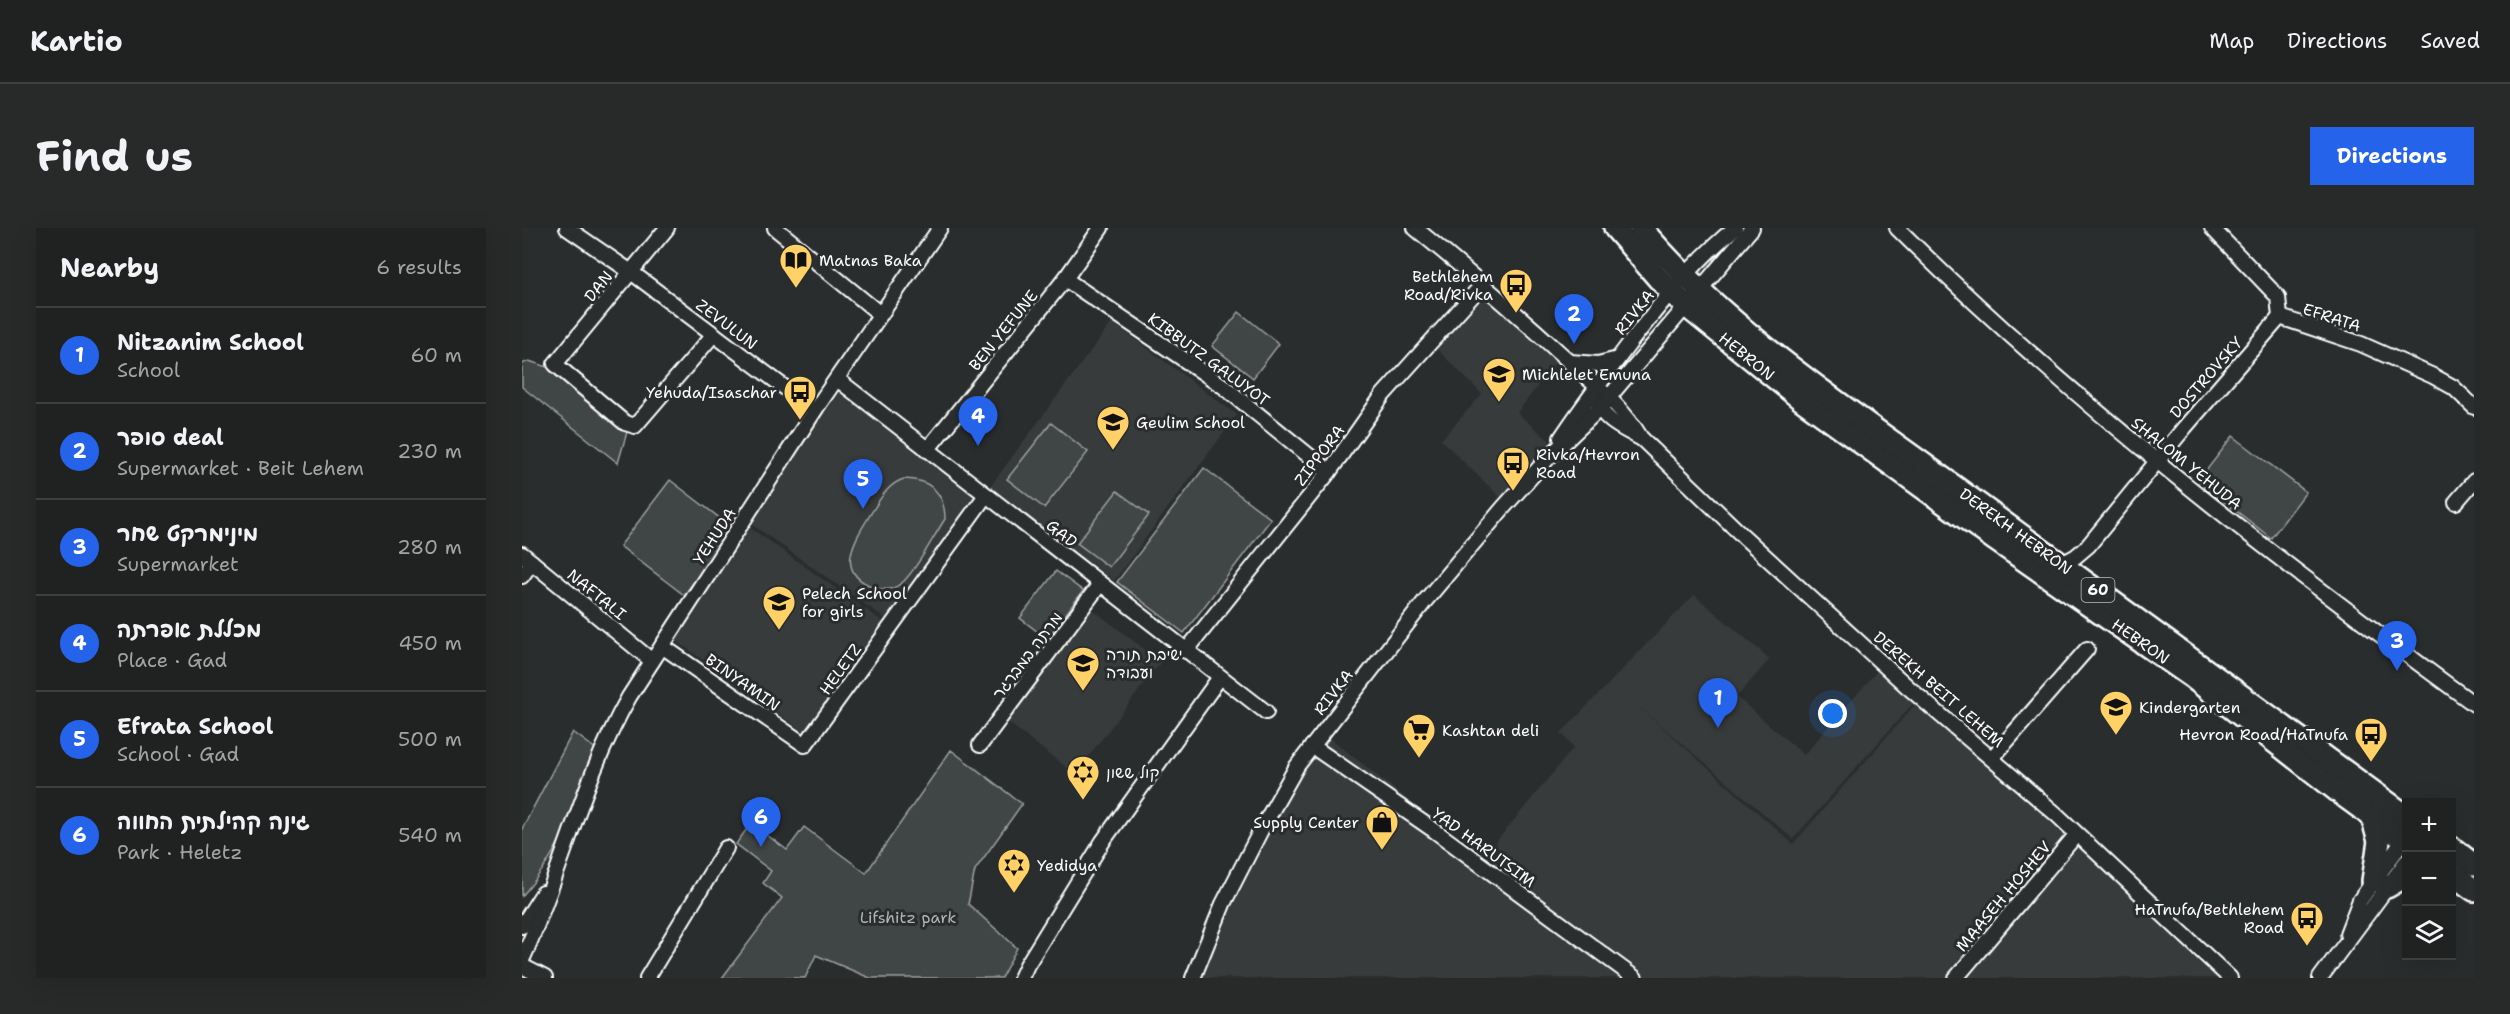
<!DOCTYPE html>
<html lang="en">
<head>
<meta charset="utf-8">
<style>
	body { margin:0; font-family:"Shantell Sans","Playpen Sans Hebrew",sans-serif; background:#282a2a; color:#f1f3f6 }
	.controls { position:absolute; right:18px; bottom:18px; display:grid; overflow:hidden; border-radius:0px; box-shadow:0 6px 24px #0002 }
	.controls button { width:54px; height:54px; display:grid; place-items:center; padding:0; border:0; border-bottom:2px solid #3d3f40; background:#202222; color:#f1f3f6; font:30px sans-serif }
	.you { position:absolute; left:1311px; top:486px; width:21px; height:21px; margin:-15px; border:4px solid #fff; border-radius:50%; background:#1a73e8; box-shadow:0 0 0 9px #1a73e833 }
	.badge { display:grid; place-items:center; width:39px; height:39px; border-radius:50%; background:#2563eb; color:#fff; font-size:20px; font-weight:700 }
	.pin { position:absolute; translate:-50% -50px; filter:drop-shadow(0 2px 3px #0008) }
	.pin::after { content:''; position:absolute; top:32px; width:21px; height:18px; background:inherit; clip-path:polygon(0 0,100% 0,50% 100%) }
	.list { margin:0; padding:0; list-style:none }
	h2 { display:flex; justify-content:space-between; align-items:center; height:78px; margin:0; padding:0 24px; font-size:26px }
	h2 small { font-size:20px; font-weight:400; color:#a2a4a5 }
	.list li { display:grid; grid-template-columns:39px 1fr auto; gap:18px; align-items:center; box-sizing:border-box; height:96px; padding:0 24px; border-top:2px solid #3d3f40 }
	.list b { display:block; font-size:22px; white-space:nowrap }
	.list p { margin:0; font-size:20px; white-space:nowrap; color:#a2a4a5 }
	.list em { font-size:20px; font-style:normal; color:#a2a4a5 }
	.icon { flex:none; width:33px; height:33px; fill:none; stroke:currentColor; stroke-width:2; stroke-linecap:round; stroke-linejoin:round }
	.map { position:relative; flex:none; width:1952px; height:750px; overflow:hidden; border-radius:0px }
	header { display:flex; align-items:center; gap:36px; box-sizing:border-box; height:84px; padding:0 30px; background:#202222; border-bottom:2px solid #3d3f40 }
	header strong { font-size:28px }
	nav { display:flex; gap:33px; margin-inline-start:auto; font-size:21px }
	.intro { display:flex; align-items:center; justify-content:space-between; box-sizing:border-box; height:144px; padding:0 36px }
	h1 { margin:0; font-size:42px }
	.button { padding:15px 27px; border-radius:0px; background:#2563eb; color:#fff; font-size:21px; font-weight:700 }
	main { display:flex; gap:36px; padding:0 36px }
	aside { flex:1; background:#202222; border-radius:0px; box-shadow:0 6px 24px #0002 }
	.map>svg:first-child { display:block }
	.built { fill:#373a3b }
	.green { fill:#414445; stroke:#a0a2a2; stroke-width:1.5 }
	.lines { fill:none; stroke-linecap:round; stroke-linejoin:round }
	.minor-casing { stroke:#fff; stroke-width:18 }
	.highway-casing { stroke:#fff; stroke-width:26 }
	.minor { stroke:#2a2d2e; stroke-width:14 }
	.highway { stroke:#2a2d2e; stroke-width:21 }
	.labels { text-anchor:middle; stroke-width:6; stroke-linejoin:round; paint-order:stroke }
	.shield { fill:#2a2d2e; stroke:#bfc0c0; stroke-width:1.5 }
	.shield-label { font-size:15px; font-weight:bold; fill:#fff }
	.poi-label { font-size:16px; fill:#fff; stroke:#2a2d2e; text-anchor:start }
	.street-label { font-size:16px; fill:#fff; stroke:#2a2d2e }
	.park-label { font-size:16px; fill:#b3b4b5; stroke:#2a2d2e }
</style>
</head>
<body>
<header>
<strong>Kartio</strong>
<nav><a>Map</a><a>Directions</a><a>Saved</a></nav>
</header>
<div class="intro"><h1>Find us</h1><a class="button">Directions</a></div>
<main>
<aside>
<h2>Nearby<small>6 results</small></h2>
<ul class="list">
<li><span class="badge">1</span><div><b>Nitzanim School</b><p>School</p></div><em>60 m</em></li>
<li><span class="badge">2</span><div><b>סופר deal</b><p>Supermarket · Beit Lehem</p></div><em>230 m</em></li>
<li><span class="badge">3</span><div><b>מינימרקט שחר</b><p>Supermarket</p></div><em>280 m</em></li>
<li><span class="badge">4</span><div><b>מכללת אפרתה</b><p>Place · Gad</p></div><em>450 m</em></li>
<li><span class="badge">5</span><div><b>Efrata School</b><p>School · Gad</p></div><em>500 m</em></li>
<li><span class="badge">6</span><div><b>גינה קהילתית החווה</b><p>Park · Heletz</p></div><em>540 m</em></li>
</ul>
</aside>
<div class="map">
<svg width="1952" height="750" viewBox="0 0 1952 750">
	<rect width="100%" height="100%" fill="#2a2d2e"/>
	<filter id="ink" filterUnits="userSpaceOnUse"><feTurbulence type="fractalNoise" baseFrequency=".0167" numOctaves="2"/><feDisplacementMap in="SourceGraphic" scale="12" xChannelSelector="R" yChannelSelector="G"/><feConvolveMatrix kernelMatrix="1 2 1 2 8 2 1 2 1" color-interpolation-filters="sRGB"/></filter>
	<g filter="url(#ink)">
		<g class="built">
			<path d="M961 63 1036 131 995 185 1029 214 980 271 919 212 960 166 913 119Z"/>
			<path d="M590 94 715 187 592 353 467 260Z"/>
			<path d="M318 160 456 270 368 394 225 293Z"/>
			<path d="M227 299 364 396 286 507 149 409Z"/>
			<path d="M1172 367 1248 431 1215 469 1282 527 1355 443 1394 472 1271 611 1115 477 1271 616 1397 472 1708 750H675L702 685 775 542 802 505 960 631 1052 519 1039 505Z"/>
			<path d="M570 381 639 434 553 546 484 493Z"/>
		</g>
		<g class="green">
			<path d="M717 84 757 116 731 150 690 118Z"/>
			<path d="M7 133 28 140 105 204 96 235 0 159V136Z"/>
			<path d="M529 195 566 224 522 280 485 251Z"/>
			<path d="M1711 208 1784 264 1749 310 1676 253Z"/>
			<path d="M682 240 749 291 662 405 595 354Z"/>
			<path d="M382 251C408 251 423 265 423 291 411 309 397 338 382 353 372 362 364 363 352 359 311 345 333 311 348 287 357 273 365 256 382 251Z"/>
			<path d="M148 252 212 301 162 367 98 318Z"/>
			<path d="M595 263 627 287 587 339 555 315Z"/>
			<path d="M534 343 561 363 525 411 498 390Z"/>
			<path d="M51 504 75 522C56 574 38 626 0 668V601Z"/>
			<path d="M429 522 500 576 453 642 446 676 495 720 479 750H348L294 727 283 750H200L260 670 241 655 249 643 214 616 229 595 265 622 282 599 344 645Z"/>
		</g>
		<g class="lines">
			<g class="minor-casing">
				<g id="minor">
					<path d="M45 0 109 44 282 174"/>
					<path d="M145 0 33 136 103 195 113 198 192 106"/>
					<path d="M253 0 358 86"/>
					<path d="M893 0C943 41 992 83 1040 127 1068 153 1099 176 1119 210L1221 308 1387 460 1534 586 1708 750"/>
					<path d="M1375 0C1552 176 1751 329 1952 476"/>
					<path d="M1690 0 1756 69 1758 89"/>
					<path d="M543 51 701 158 807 244"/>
					<path d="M1758 89 1839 116 1911 148 1931 159 1952 179"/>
					<path d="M1048 134 1076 136 1096 131"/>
					<path d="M315 151 744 484"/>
					<path d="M1075 173C1080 192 1102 201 1118 210"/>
					<path d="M1039 210C1060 178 1084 147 1107 116 1139 75 1172 33 1213 0"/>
					<path d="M405 222 543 51 579 0"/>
					<path d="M1934 274 1952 253"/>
					<path d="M0 326 130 433"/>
					<path d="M1540 336 1553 329 1566 318 1663 199 1758 89"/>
					<path d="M0 348 10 334"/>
					<path d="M140 418 283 517 464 267"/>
					<path d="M664 423 807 244 861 167 961 56"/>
					<path d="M458 517 578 356"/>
					<path d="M790 518 913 603 1113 750"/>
					<path d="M1470 530 1565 421"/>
					<path d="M0 698 21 665"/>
					<path d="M1825 706 1838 672 1884 609"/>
					<path d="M0 732C39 646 60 552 107 469L295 179 418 0"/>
					<path d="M0 738 23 750"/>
					<path d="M125 750 204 620"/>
					<path d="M499 750 505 737 581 613 698 449"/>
					<path d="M671 750 701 676 740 600 775 538 903 373 981 280 1027 229 1077 181 1230 0"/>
					<path d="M1434 750 1554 607"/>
					<path d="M1798 750 1884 634"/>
				</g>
			</g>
			<g class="highway-casing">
				<g id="highway">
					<path d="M1093 0 1136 50 1163 77 1280 172 1472 311 1670 449 1822 568 1884 613"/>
					<path d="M1119 0C1206 104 1328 182 1437 262 1586 370 1735 479 1884 588"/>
					<path d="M1850 589 1857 613 1851 653"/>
					<path d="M1930 620 1952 637"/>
					<path d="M1930 646 1952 662"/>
					<path d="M1865 659 1884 648"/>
				</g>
			</g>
			<use href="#minor" class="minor"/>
			<use href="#highway" class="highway"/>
		</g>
	</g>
	<defs>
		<g id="library-pin" transform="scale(1.725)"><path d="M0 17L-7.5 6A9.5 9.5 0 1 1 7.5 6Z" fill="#ffd166" stroke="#2a2d2e"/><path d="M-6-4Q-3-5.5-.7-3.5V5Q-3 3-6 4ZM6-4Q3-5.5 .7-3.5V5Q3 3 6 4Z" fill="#111"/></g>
		<g id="bus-pin" transform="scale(1.725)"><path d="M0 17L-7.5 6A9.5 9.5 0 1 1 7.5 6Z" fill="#ffd166" stroke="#2a2d2e"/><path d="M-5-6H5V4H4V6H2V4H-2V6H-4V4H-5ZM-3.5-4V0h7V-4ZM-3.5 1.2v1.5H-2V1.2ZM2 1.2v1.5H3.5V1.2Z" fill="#111"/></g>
		<g id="university-pin" transform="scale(1.725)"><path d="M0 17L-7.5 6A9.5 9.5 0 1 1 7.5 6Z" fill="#ffd166" stroke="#2a2d2e"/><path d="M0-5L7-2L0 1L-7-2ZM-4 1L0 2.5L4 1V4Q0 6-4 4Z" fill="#111"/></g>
		<g id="school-pin" transform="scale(1.725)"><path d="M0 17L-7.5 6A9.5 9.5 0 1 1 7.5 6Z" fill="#ffd166" stroke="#2a2d2e"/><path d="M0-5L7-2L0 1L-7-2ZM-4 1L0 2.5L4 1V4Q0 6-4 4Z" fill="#111"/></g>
		<g id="supermarket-pin" transform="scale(1.725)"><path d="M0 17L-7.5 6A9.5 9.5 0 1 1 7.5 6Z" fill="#ffd166" stroke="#2a2d2e"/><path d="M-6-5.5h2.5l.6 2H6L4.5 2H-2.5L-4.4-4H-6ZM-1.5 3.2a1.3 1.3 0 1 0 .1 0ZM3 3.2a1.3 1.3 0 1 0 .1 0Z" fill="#111"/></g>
		<g id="synagogue-pin" transform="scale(1.725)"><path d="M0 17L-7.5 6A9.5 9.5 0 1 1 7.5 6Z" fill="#ffd166" stroke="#2a2d2e"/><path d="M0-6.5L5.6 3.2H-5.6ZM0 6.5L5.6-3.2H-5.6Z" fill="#111"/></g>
		<g id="shop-pin" transform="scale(1.725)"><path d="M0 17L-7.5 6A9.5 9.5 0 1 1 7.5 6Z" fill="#ffd166" stroke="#2a2d2e"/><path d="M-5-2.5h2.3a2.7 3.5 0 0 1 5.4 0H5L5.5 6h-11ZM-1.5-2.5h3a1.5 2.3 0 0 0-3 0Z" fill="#111"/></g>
	</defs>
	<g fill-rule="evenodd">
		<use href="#library-pin" x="274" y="32"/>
		<use href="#bus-pin" x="994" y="57"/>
		<use href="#university-pin" x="977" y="146"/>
		<use href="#bus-pin" x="278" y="164"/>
		<use href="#school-pin" x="591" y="194"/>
		<use href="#bus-pin" x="991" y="235"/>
		<use href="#school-pin" x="257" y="374"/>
		<use href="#school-pin" x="561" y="435"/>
		<use href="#school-pin" x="1594" y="479"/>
		<use href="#supermarket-pin" x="897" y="502"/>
		<use href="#bus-pin" x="1849" y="506"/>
		<use href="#synagogue-pin" x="561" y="544"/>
		<use href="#shop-pin" x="860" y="594"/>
		<use href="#synagogue-pin" x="492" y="637"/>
		<use href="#bus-pin" x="1785" y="690"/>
	</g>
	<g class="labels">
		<rect class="shield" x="1559.5" y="350" width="33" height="24" rx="4.5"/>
		<g class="shield-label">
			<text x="1576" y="367">60</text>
		</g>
		<g class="poi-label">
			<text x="297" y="38">Matnas Baka</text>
			<text x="971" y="54" text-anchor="end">Bethlehem<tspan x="971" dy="18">Road/Rivka</tspan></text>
			<text x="1000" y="152">Michlelet Emuna</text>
			<text x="255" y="170" text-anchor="end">Yehuda/Isaschar</text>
			<text x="614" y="200">Geulim School</text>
			<text x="1014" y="232">Rivka/Hevron<tspan x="1014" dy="18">Road</tspan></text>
			<text x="280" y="371">Pelech School<tspan x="280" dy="18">for girls</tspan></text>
			<text x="584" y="432">ישיבת תורה<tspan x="584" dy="18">ועבודה</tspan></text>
			<text x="1617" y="485">Kindergarten</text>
			<text x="920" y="508">Kashtan deli</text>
			<text x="1826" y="512" text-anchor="end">Hevron Road/HaTnufa</text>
			<text x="584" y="550">קול ששון</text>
			<text x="837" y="600" text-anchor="end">Supply Center</text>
			<text x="515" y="643">Yedidya</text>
			<text x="1762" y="687" text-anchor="end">HaTnufa/Bethlehem<tspan x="1762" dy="18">Road</tspan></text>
		</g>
		<g class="street-label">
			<text transform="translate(76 58) rotate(-51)" y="6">DAN</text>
			<text transform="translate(1112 84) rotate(-51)" y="6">RIVKA</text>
			<text transform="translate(1810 89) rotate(18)" y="6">EFRATA</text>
			<text transform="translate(205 96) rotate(37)" y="6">ZEVULUN</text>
			<text transform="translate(481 102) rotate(-51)" y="6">BEN YEFUNE</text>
			<text transform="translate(1225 128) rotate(39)" y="6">HEBRON</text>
			<text transform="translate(687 131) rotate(36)" y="6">KIBBUTZ GALUYOT</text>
			<text transform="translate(1684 149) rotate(-49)" y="6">DOSTROVSKY</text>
			<text transform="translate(797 227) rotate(-53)" y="6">ZIPPORA</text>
			<text transform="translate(1665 235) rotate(39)" y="6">SHALOM YEHUDA</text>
			<text transform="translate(1494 303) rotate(36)" y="6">DEREKH HEBRON</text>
			<text transform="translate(540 305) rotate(38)" y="6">GAD</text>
			<text transform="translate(192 308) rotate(-57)" y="6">YEHUDA</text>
			<text transform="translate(75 366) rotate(39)" y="6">NAFTALI</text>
			<text transform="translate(1619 413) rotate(35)" y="6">HEBRON</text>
			<text transform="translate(505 427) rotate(-53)" y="6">מרתה במברגר</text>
			<text transform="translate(318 441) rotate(-54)" y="6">HELETZ</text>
			<text transform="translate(221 454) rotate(35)" y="6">BINYAMIN</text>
			<text transform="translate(1417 461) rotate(41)" y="6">DEREKH BEIT LEHEM</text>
			<text transform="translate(811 464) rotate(-52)" y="6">RIVKA</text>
			<text transform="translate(962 619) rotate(36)" y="6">YAD HARUTSIM</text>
			<text transform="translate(1481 668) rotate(-50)" y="6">MAASEH HOSHEV</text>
		</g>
		<g class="park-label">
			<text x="386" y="695">Lifshitz park</text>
		</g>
	</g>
</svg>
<div class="controls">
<button>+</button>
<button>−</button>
<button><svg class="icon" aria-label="layers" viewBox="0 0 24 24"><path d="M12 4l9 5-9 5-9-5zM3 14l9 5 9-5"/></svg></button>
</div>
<div class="you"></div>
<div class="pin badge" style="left:1196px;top:500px">1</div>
<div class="pin badge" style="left:1052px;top:116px">2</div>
<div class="pin badge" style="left:1875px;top:443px">3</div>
<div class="pin badge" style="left:456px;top:218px">4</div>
<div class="pin badge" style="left:341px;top:281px">5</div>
<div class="pin badge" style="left:239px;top:619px">6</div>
</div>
</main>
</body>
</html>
